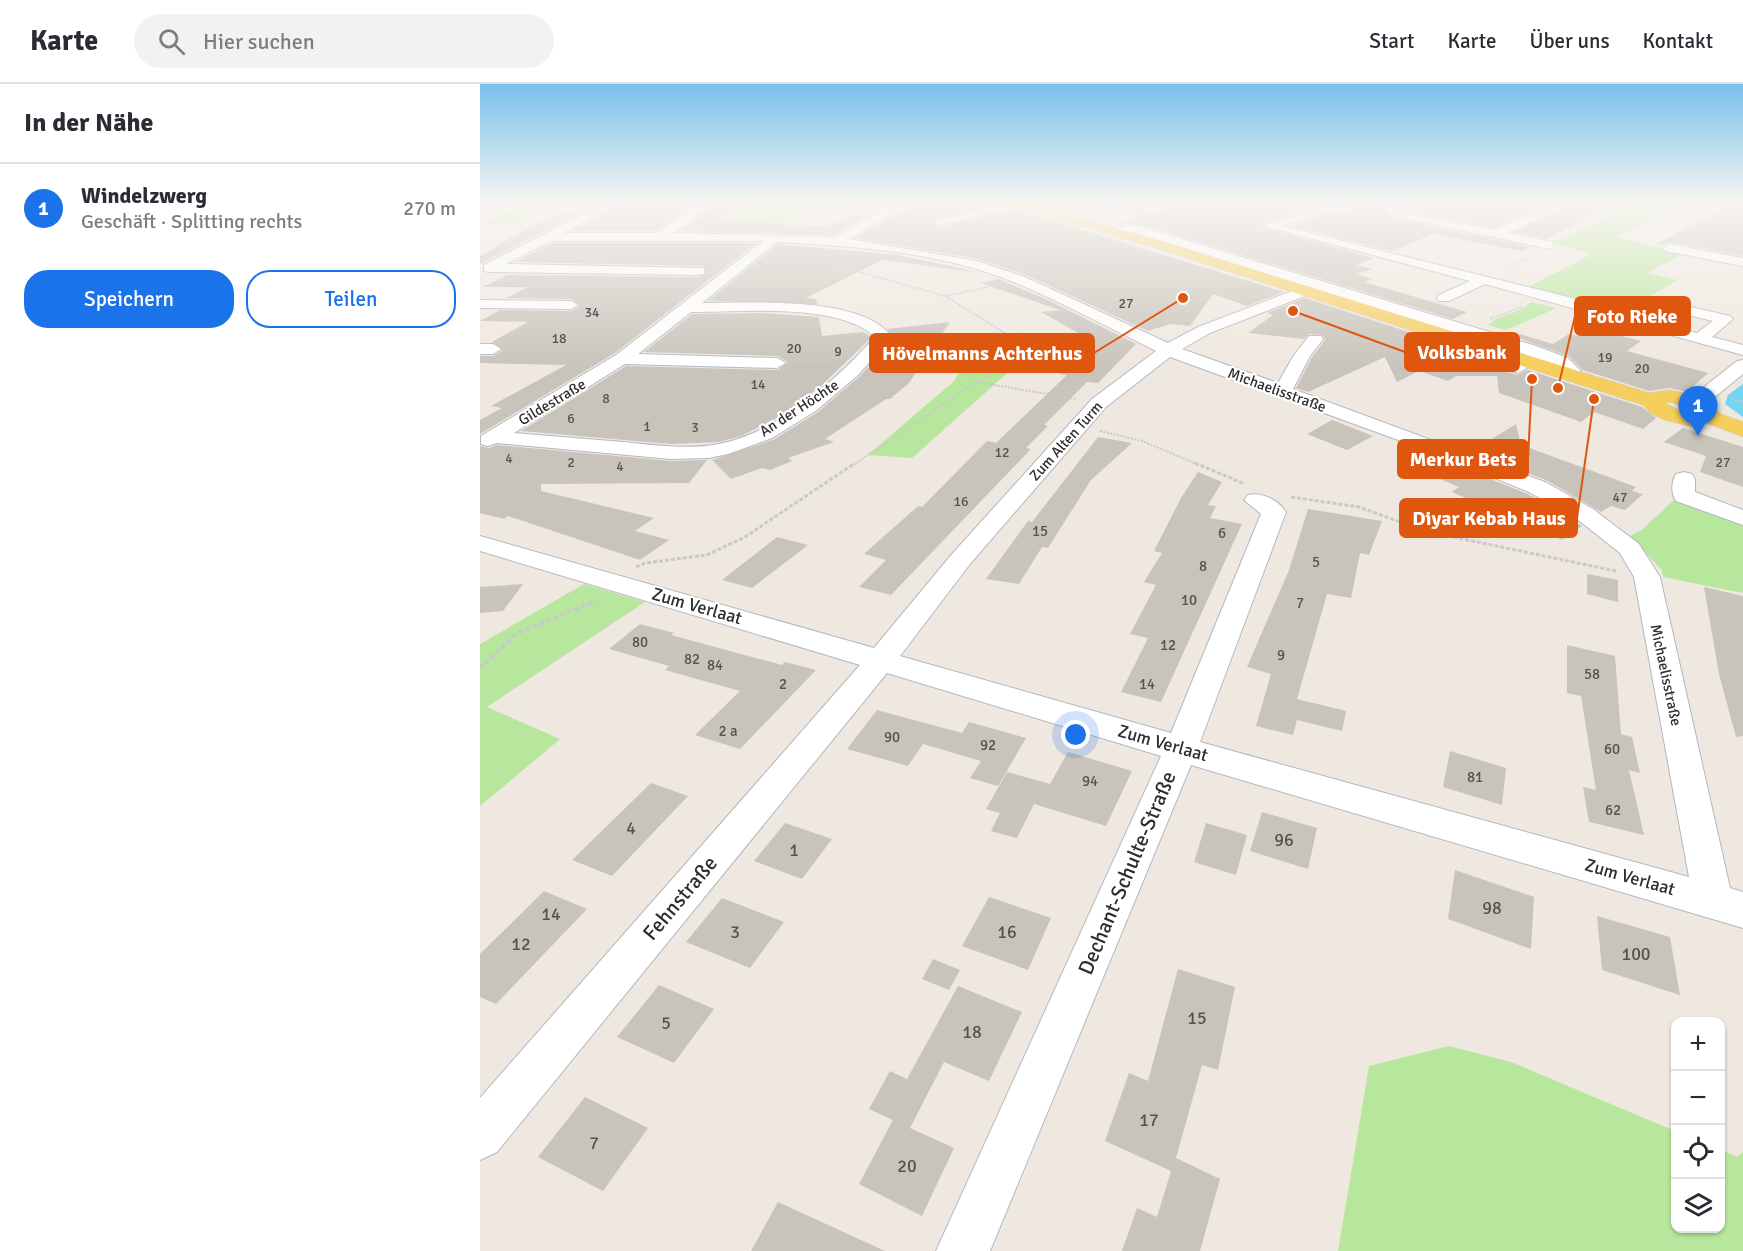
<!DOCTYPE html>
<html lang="de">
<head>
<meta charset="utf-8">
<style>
	body { margin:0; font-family:Signika,sans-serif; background:#f2f2f3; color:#2b2b33 }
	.controls { position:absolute; right:18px; bottom:18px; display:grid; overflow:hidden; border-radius:12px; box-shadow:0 2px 4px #0004 }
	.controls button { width:54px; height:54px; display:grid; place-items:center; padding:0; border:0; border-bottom:2px solid #e1e1e2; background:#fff; color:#2b2b33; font:30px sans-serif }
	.you { position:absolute; left:596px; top:651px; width:21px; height:21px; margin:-15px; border:4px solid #fff; border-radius:50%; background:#1a73e8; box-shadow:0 0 0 9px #1a73e833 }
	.badge { display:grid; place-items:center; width:39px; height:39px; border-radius:50%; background:#1a73e8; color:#fff; font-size:20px; font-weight:700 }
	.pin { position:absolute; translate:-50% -50px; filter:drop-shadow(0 2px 3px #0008) }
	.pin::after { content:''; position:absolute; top:32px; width:21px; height:18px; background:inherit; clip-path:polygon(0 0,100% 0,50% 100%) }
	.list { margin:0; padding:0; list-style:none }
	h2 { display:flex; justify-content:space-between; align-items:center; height:78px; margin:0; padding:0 24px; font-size:26px }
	h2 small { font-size:20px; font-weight:400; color:#7c7c81 }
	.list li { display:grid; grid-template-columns:39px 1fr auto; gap:18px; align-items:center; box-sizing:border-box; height:90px; padding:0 24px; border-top:2px solid #e1e1e2 }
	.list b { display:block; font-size:22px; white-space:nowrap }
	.list p { margin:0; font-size:20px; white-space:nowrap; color:#7c7c81 }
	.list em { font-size:20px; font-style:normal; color:#7c7c81 }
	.actions { display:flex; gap:12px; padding:18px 24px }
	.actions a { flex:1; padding:14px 0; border:2px solid #1a73e8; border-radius:24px; text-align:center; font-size:21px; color:#1a73e8 }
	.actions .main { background:#1a73e8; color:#fff }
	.icon { flex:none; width:33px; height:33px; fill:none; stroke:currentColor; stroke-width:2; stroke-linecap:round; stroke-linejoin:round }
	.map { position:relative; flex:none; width:1263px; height:1167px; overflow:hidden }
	header { display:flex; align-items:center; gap:36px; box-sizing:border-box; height:84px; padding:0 30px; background:#fff; border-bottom:2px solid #e1e1e2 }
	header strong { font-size:28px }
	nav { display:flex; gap:33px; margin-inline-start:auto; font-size:21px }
	.search { width:420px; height:54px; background:#f2f2f3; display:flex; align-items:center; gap:15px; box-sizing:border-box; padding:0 21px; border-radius:33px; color:#7c7c81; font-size:22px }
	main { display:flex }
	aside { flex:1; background:#fff }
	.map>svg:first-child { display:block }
	.green { fill:#b7e79c }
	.water { fill:#71d5f3 }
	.building { fill:#c8c3bb }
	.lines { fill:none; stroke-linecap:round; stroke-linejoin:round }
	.minor-casing { stroke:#b4b7c1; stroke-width:2 }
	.major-casing { stroke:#c9c9c9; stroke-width:1 }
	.path-far3 { stroke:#c9c9c9; stroke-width:1.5; stroke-dasharray:1.5 1.5; stroke-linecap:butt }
	.path-far2 { stroke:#c9c9c9; stroke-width:2; stroke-dasharray:2 1.5; stroke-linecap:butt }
	.path-far1 { stroke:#c9c9c9; stroke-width:3; stroke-dasharray:4 2; stroke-linecap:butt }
	.path { stroke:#c9c9c9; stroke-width:4; stroke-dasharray:4.5 3; stroke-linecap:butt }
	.minor { fill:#fff; fill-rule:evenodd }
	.major { fill:#f6ce5e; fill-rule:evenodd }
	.labels { text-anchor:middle; stroke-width:4.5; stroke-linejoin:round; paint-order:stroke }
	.far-number-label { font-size:14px; fill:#545351 }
	.far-street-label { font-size:15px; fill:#2e2e2e; stroke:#fff }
	.number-label { font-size:15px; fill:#545351 }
	.street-label { font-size:18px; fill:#2e2e2e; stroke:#fff }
	.near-number-label { font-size:18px; fill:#545351 }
	.near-street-label { font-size:21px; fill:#2e2e2e; stroke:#fff }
	.leader { fill:none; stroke:#df570e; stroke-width:2 }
	.callout-dot { fill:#df570e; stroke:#fff; stroke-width:2 }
	.callout { fill:#df570e; stroke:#df570e; stroke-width:2 }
	.callout-label { font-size:20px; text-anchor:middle; font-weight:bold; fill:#fff }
</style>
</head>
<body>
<header>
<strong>Karte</strong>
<div class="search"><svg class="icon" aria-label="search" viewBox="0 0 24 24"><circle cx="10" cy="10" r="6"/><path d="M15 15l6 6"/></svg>Hier suchen</div>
<nav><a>Start</a><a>Karte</a><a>Über uns</a><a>Kontakt</a></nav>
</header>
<main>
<aside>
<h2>In der Nähe<small></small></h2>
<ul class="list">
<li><span class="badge">1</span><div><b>Windelzwerg</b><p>Geschäft · Splitting rechts</p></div><em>270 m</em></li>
</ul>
<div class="actions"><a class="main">Speichern</a><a>Teilen</a></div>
</aside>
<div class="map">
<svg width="1263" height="1167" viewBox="0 0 1263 1167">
	<rect width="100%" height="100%" fill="#efe8e0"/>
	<g class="green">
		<path d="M279 121H358L337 133 319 132 299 141 239 138Z"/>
		<path d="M1146 121H1206L1134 153 1204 169 1167 189 1197 196 1171 212 1192 217 1168 232 1048 203 1112 170 1071 159 1153 123Z"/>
		<path d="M66 123 30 141H0L35 124Z"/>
		<path d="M1051 218 1077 224 1026 246 1008 241C1021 228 1037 232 1051 218Z"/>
		<path d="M500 251 561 259 432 374 388 371 474 297Z"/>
		<path d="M1197 413 1263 438V509L1183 493 1182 486 1150 452 1163 445Z"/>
		<path d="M104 500 165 518 7 623 80 655 0 722V560Z"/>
		<path d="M969 962 1031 978 1195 1047 1196 1144H1240L1241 1066 1257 1073 1263 1068V1167H858L889 982Z"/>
	</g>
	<path class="water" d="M1263 300V333L1245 320 1248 311Z"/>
	<g class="building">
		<path d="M144 121H214L176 147H93L134 124Z"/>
		<path d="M234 121 270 122 236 136 349 143 370 131 391 130 354 151 200 147Z"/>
		<path d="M462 121H510L452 137 459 143 534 125 804 208 767 222 733 210 710 242 691 240 668 247 546 191 498 175 375 154 416 130 432 124Z"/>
		<path d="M657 121H670L661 126 669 132 697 121 835 122 783 140 782 143 894 174 877 181 892 185 876 190 893 195 884 198 987 228 973 235 657 139 632 141 656 135Z"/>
		<path d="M886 121 904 124 910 132 928 137 1050 163 1042 167 953 150 912 167 810 142 855 126 865 128Z"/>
		<path d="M944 121H1067L1014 144 930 127Z"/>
		<path d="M1091 121H1133L1067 155 1035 148Z"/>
		<path d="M1249 122 1263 124V172L1189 158 1183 161 1176 160Z"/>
		<path d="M83 127H104L0 180V172L18 162 13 163Z"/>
		<path d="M72 159H276L135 269 0 350V336L22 324 11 322 86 281 0 279V272H13L23 266 12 258 48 238 0 237 20 226 91 227 100 222 91 215 26 214 48 203H3L27 191 219 193 226 190 224 182 35 178Z"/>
		<path d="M298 160 418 171 502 189 402 176 326 214 336 215 337 220 228 217Z"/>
		<path d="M518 195 570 217 656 260 618 299 607 298 564 341 568 342 546 364 551 365 411 511 379 503 406 476 384 470 438 422 442 423 507 357 516 359 587 291 579 290 614 258 561 228 580 226 501 199Z"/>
		<path d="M825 214 938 251 929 255 969 270 1037 291 1048 286 1162 323 1176 334 1163 345 1114 328 1101 338 1019 309 1017 292H976L968 297 939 287 917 298 905 273 828 308 816 304 832 273 845 256 843 251 829 250 824 255 768 249 793 231 787 229Z"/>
		<path d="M281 229 339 233 342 252 383 248 392 253 342 301 303 331 261 352 239 358 191 360 41 347 146 282 298 286 308 278 297 272 164 268 212 230Z"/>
		<path d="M470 238 429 299 410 315H406L345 355 354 358 308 374 312 377 290 386 282 384 251 395 232 376 293 356 338 328 380 292 414 255 407 245Z"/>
		<path d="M1115 245 1161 257 1147 267 1228 289 1207 308 1190 304 1169 307 1103 286 1089 272 1035 253 1040 250 1073 260 1089 250 1098 252Z"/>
		<path d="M852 336 893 352 867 366 827 350Z"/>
		<path d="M1036 340 1041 361 1156 403 1152 407 1163 410 1145 426 1131 422 1121 428 1066 396 991 368Z"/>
		<path d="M1203 344 1263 363V403L1220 388 1226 372 1184 358Z"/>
		<path d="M618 353 652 359 611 396 568 464 562 463 539 500 506 495 548 437 552 438Z"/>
		<path d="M17 361 191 377 227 376 209 399 61 400V407L174 434 155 447 189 456 160 476 28 432 24 435 0 429V362L9 364Z"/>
		<path d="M973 380 1048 410 1102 442 1082 456 972 408 979 403 953 392Z"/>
		<path d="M718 388 742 398 728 421 736 422 730 434 762 440 681 618 641 608 668 554 650 550 676 501 664 498 682 469 674 467 701 414Z"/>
		<path d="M828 425 902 437 889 471 880 469 871 514 847 510 817 615 866 627 862 647 817 636 813 651 776 642 791 590 767 583 809 486Z"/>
		<path d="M297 453 328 461 272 504 242 496Z"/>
		<path d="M1107 490 1138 496V518L1107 510Z"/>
		<path d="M43 500 23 527 0 529V503Z"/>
		<path d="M1224 503 1263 512V652L1256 653 1239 590Z"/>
		<path d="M160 540 194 549 191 551 302 581 305 578 336 586 260 665 215 651 260 607 185 586 189 582 129 565Z"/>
		<path d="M1087 561 1135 572 1141 650 1152 653 1160 689 1149 686 1164 751 1109 738 1103 703 1116 706 1101 612 1087 609Z"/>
		<path d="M397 626 482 649 489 638 546 654 518 702 490 694 501 677 443 660 428 682 367 665Z"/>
		<path d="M970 667 1026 684 1022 721 963 703Z"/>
		<path d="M588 668 652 687 626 742 554 720 537 754 511 747 520 729 506 725 527 688 570 700Z"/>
		<path d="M171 699 208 712 132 792 92 776Z"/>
		<path d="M782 728 837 744 828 785 770 767Z"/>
		<path d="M305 739 352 755 322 795 274 777Z"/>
		<path d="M726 739 767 751 756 791 714 778Z"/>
		<path d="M975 786 1054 813 1051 865 968 835Z"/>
		<path d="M64 807 107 825 16 920 0 913V870Z"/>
		<path d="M509 813 571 834 548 886 482 862Z"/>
		<path d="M242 814 304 838 270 884 206 858Z"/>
		<path d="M1117 832 1190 853 1200 911 1122 886Z"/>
		<path d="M453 875 480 886 469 906 442 895Z"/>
		<path d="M698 885 755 903 738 986 722 981 696 1074 740 1095 720 1167H642L657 1124 677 1133 691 1087 625 1057 649 989 668 997Z"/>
		<path d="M179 901 234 925 194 979 137 953Z"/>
		<path d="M478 902 542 928 509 997 464 978 430 1044 474 1064 442 1132 379 1100 413 1036 389 1025 410 987 427 995Z"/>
		<path d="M105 1013 168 1044 123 1107 58 1073Z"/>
		<path d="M298 1118 405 1167H271Z"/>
	</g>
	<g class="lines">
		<g class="minor-casing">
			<g id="minor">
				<path d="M22 121H134L84 149H177L219 121H232L193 149 355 153 412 121H426L369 155 497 177 545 193 688 259 718 243 820 204H830V210L730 249 702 265 798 299 814 271 829 252H841L843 255 830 272 813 305 1065 398 1113 425 1159 460 1180 493 1250 804 1263 808V844L711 681 510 1167H456L681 672 407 589 17 1068 0 1076V1014L380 581 0 467V452L394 564 472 470 612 315 676 267C630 244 583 219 536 199 461 168 376 162 297 158L222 219C270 219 382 211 412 253L378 291 337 326 292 354 248 370 229 374 191 375 17 359 8 362 1 360V352L136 271 283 157H71L26 180 224 184V190L219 191 9 188 4 187V181L113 125H39L0 131V125ZM211 228C259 228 359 218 395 253 355 297 299 348 239 360 208 366 174 361 143 358 107 355 70 352 34 349L145 280 297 284 306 279 297 274 158 270ZM690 273 943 365 1049 408 1097 435 1140 469 1154 493 1209 793 720 658 806 428C798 416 782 408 768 411L764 416 781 430 691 649 420 572 490 480 626 323Z"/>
				<path d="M520 121H541L460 141 454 138Z"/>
				<path d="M636 121H655L589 140 583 137Z"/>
				<path d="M676 121H695L668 130 663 127Z"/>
				<path d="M845 121H863L802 142 1124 222 1164 234 1194 219 1250 232 1253 235 1232 253 1263 261V271L1005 200 969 217H959L957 214 959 211 990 197 784 142ZM1196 228 1233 237 1217 249 1179 239Z"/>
				<path d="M905 121H916L919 126 934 130 1014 146 1074 121H1089L1028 149 1073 158V164L1069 165 928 135 911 130Z"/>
				<path d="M656 141 1056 262 1088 274 1101 287 1092 292 1086 291 1076 282 1044 270 655 149 628 152 622 148 628 144Z"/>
				<path d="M1189 160 1263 174V182L1185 167 1183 164Z"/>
				<path d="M0 216 91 217 98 221 91 225 0 224Z"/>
				<path d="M976 259 1044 280 1047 284 1038 289 970 268 968 264Z"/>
				<path d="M0 260H13L21 265 13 270H0Z"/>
				<path d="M1263 276V290L1224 322H1210L1208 318 1210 314 1257 277Z"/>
				<path d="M1204 388 1212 390 1215 395V408L1263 426V441L1196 417C1191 410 1191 398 1196 390Z"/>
			</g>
		</g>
		<g class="major-casing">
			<path id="major" d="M530 121H551L686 158 1169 309 1190 306 1224 314 1241 330 1263 338V353L1227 339 1210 342 1185 336 1170 329 1163 321 676 164ZM1190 318 1210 323 1217 329 1200 327 1185 319Z"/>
		</g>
		<g class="path-far3">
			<path d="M297 175 348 179 384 189"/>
			<path d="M1028 184 1049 174"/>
		</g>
		<g class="path-far2">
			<path d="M379 188 465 212 536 256 546 273 496 298"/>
			<path d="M466 212 508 203"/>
			<path d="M1010 235 1042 223"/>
			<path d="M318 276 353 277"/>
			<path d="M497 298 596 315"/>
			<path d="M1252 315 1263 318"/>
			<path d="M620 347 662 357 719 381"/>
			<path d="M373 381 496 298 480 282 405 278"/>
		</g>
		<g class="path-far1">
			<path d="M715 379 765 400"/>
			<path d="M811 413 879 423 945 447 1136 487"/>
			<path d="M156 483 165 479 227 471 265 453 375 379"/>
		</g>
		<path class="path" d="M0 584 36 550 117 516"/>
		<use href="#minor" class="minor"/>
		<use href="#major" class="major"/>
	</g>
	<linearGradient id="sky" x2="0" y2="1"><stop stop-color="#78c1ec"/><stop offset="0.42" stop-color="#f8f5f1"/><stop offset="1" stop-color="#f8f5f1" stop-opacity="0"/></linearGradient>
	<rect width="1263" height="285" fill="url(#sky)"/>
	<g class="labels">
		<g class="far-number-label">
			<text x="646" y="224">27</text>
			<text x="112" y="233">34</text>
			<text x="79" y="259">18</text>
			<text x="314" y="269">20</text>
			<text x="358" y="272">9</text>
			<text x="1125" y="278">19</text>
			<text x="1162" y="289">20</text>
			<text x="278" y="305">14</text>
			<text x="126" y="319">8</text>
			<text x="91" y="339">6</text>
			<text x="167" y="347">1</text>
			<text x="215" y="348">3</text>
			<text x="522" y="373">12</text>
			<text x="29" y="379">4</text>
			<text x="91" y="383">2</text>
			<text x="1243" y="383">27</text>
			<text x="140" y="387">4</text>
			<text x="1140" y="418">47</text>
			<text x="481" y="422">16</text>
		</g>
		<g class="far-street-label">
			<text transform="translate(797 306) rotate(20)" y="5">Michaelisstraße</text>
			<text transform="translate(72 318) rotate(-31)" y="5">Gildestraße</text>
			<text transform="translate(319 324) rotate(-33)" y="5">An der Höchte</text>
			<text transform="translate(586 357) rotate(-48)" y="5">Zum Alten Turm</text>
			<text transform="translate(1186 591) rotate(78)" y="5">Michaelisstraße</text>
		</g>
		<g class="number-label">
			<text x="560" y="452">15</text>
			<text x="742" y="454">6</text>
			<text x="836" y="483">5</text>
			<text x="723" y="487">8</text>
			<text x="709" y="521">10</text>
			<text x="820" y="524">7</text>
			<text x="160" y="563">80</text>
			<text x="688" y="566">12</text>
			<text x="801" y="576">9</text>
			<text x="212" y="580">82</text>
			<text x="235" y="586">84</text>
			<text x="1112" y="595">58</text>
			<text x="303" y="605">2</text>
			<text x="667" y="605">14</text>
			<text x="248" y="652">2 a</text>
			<text x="412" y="658">90</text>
			<text x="508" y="666">92</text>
			<text x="1132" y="670">60</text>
			<text x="995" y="698">81</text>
			<text x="610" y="702">94</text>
			<text x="1133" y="731">62</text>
		</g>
		<g class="street-label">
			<text transform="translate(217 522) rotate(16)" y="6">Zum Verlaat</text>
			<text transform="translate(683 659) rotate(16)" y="6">Zum Verlaat</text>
			<text transform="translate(1150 793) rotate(16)" y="6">Zum Verlaat</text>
		</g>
		<g class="near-number-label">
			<text x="151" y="750">4</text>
			<text x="804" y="762">96</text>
			<text x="314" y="772">1</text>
			<text x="1012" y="830">98</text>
			<text x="71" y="836">14</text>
			<text x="255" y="854">3</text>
			<text x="527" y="854">16</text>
			<text x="41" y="866">12</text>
			<text x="1156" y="876">100</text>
			<text x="717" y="940">15</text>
			<text x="186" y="945">5</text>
			<text x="492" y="954">18</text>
			<text x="669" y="1042">17</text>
			<text x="114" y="1065">7</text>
			<text x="427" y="1088">20</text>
		</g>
		<g class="near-street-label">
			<text transform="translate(647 789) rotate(-67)" y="7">Dechant-Schulte-Straße</text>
			<text transform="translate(200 814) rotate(-50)" y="7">Fehnstraße</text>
		</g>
	</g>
	<path class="leader" d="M1078 304L1095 232M813 227L925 268M703 214L614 269M1052 295L1048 375M1114 315L1097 434"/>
	<g class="callout-dot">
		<circle cx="1078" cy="304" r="6"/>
		<circle cx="813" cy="227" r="6"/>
		<circle cx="703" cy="214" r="6"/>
		<circle cx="1052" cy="295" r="6"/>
		<circle cx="1114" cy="315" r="6"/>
	</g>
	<g class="callout">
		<rect x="1095" y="213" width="115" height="38" rx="6"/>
		<rect x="925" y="249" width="114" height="38" rx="6"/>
		<rect x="390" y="250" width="224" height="38" rx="6"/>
		<rect x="918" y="356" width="130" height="38" rx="6"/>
		<rect x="920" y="415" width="177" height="38" rx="6"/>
	</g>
	<g class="callout-label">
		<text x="1152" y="239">Foto Rieke</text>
		<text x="982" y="275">Volksbank</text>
		<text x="502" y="276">Hövelmanns Achterhus</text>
		<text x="983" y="382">Merkur Bets</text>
		<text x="1009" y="441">Diyar Kebab Haus</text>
	</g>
</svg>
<div class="controls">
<button>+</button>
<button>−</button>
<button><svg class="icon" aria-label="locate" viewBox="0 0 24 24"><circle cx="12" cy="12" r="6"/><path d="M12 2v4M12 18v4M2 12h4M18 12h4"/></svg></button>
<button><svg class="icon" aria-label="layers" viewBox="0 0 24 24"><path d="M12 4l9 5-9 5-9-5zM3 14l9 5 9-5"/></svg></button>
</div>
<div class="you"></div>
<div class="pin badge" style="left:1218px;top:352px">1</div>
</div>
</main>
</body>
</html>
